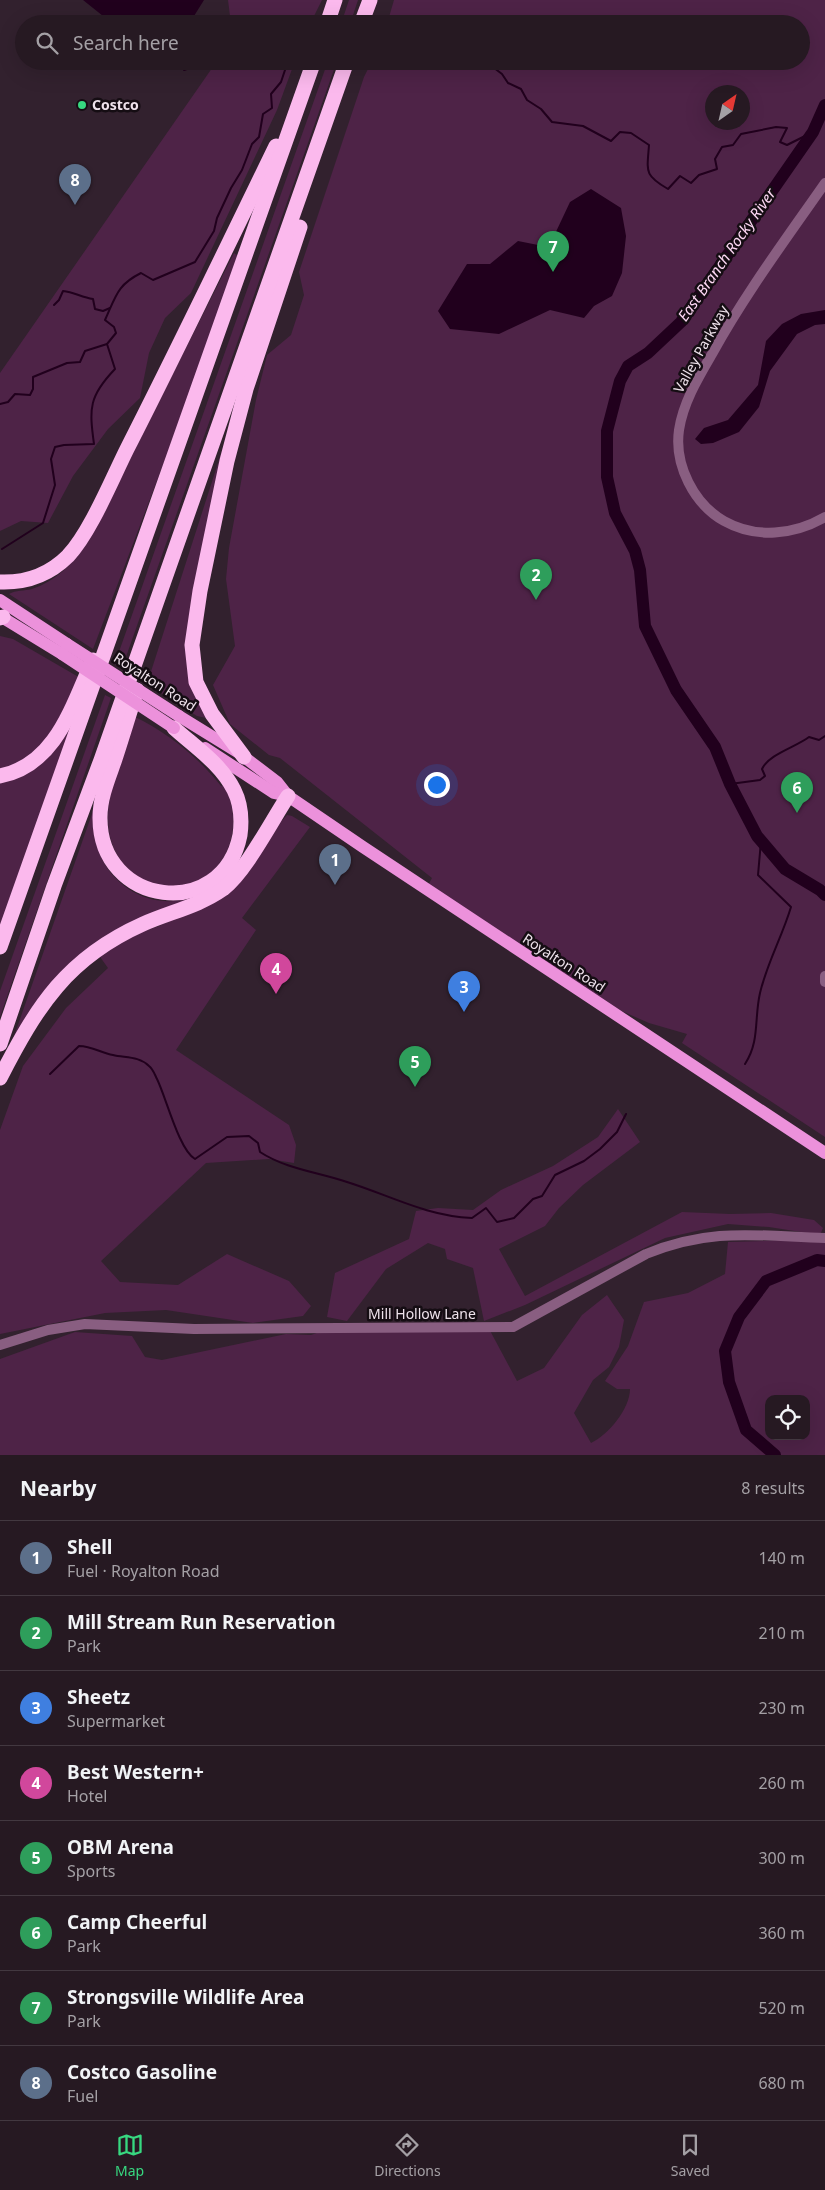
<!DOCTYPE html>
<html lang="en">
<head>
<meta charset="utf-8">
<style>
	body { margin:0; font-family:"Noto Sans",sans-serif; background:#2e222a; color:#f1f3f6 }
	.controls { position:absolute; right:15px; bottom:15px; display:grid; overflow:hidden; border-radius:10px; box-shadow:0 5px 20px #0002 }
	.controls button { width:45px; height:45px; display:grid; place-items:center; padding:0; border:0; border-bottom:1px solid #423840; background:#261922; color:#f1f3f6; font:25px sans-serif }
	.compass { position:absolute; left:705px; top:85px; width:45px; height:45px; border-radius:50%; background:#261922; box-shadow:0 5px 20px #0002; rotate:34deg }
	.you { position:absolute; left:436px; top:784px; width:18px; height:18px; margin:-12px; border:4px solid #fff; border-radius:50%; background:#1a73e8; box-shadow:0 0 0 8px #1a73e833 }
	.badge { display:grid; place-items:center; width:32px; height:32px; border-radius:50%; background:#37d880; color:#fff; font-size:16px; font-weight:700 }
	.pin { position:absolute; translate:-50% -41px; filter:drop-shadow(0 1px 2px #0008) }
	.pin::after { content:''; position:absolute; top:26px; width:18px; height:15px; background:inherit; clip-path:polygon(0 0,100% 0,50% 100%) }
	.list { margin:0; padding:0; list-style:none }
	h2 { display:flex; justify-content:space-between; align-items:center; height:65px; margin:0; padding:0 20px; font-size:21px }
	h2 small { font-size:16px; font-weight:400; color:#a4a0a5 }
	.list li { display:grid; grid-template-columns:32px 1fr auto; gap:15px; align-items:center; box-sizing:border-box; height:75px; padding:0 20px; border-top:1px solid #423840 }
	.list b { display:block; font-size:19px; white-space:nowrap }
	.list p { margin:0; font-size:16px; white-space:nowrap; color:#a4a0a5 }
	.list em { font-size:16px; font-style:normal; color:#a4a0a5 }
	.icon { flex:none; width:28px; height:28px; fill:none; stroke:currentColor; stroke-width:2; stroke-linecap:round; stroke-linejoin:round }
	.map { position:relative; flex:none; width:825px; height:1455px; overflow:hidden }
	.search { position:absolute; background:#261922; box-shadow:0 5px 20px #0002; left:15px; right:15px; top:15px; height:55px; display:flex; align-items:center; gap:12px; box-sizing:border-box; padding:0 18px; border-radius:28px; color:#a4a0a5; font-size:19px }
	.sheet { height:665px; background:#261922 }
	nav { display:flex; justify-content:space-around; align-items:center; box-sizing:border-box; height:70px; border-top:1px solid #423840; background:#261922; font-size:14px; color:#a4a0a5 }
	nav a { display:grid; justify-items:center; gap:2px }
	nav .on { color:#37d880 }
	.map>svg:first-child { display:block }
	.green { fill:#4e2347; fill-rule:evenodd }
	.water { fill:#21001d }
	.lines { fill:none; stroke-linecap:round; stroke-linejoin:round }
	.stream { stroke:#21001d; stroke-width:2 }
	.river { stroke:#21001d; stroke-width:12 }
	.minor { stroke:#895e81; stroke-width:10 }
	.major { stroke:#ec91db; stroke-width:12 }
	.highway { stroke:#fbb9ed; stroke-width:15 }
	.major-bridge { stroke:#ec91db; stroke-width:12 }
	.poi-dot { fill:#37d880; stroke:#150d13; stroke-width:2 }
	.labels { text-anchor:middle; stroke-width:5; stroke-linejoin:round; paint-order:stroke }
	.poi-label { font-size:14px; font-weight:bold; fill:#eee2eb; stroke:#150d13; text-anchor:start }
	.street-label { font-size:14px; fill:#eee2eb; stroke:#150d13 }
	.water-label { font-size:15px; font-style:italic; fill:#fcd7f3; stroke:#150d13 }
</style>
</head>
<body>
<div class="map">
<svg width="825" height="1455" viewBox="0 0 825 1455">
	<rect width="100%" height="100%" fill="#32212e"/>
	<g class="green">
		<path d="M228 0H322L310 24H231Z"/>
		<path d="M349 0H358L350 24H341Z"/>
		<path d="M394 0H825V1137L682 1043 687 1034 649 1023 617 1009 426 889 432 878 280 758 269 755 230 724 213 685 235 646 226 579 229 548 256 400 267 355 291 335 304 295 299 272 364 77 372 61H801V24H387ZM712 92H742V122H712Z"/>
		<path d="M217 61H295L277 110 191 293 165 318 149 353 140 398 108 429 73 476 48 523 21 521 0 531V373Z"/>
		<path d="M328 61H337L122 668 115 663Z"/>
		<path d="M234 253 238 256 174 436 93 649 9 594C16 590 24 591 32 589 56 581 71 565 86 545Z"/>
		<path d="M235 410 194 600 206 718 197 716 147 684Z"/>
		<path d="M0 636 13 639 82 679 52 738 31 760 0 772Z"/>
		<path d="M105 695 111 698 0 1017V991Z"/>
		<path d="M76 714 0 933V780Z"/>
		<path d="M135 717C168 733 198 757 221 786L224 785C247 828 226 882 174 888 168 888 161 885 156 884 126 877 108 850 108 819 107 789 125 746 135 717Z"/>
		<path d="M93 811C95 815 95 839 98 848 106 877 135 900 165 901 175 902 186 899 196 898L92 948 6 1059Z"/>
		<path d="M287 815 292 816 310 827 242 918 256 930 176 1050 289 1125 296 1145 294 1163 269 1159 206 1163 101 1261 120 1282 178 1285 227 1254 289 1281 311 1306 303 1316 253 1323 166 1310 105 1313 0 1334V1130L23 1066 66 1008 108 968 98 954 118 940 159 926 210 901Z"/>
		<path d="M618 1109 640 1142 583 1185 559 1208 545 1226 499 1249 525 1296 682 1212 730 1214 771 1213 814 1220 823 1228 820 1235 769 1227 728 1224 665 1238 525 1305 484 1321 473 1268 447 1259 445 1249 428 1243 386 1269 347 1321 327 1317 335 1273 409 1239 416 1211 438 1208 473 1210 501 1190 553 1166 598 1137Z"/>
		<path d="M825 1239V1455H0V1359L75 1332 132 1336 145 1357 162 1360 286 1334 311 1335 334 1327 487 1325 517 1381 544 1368 582 1315 607 1295 624 1320 619 1347 609 1367 593 1380 574 1413 591 1443C608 1435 630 1409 630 1389H617L605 1381 628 1346 644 1302 688 1293 725 1274 728 1242ZM769 1399H806V1436H769Z"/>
	</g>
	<g class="water">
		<path d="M83 0H204L189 24H113Z"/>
		<path d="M591 189 621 208 626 236 622 273 612 296 594 306 584 318 550 310 499 334 450 329 438 311 467 264H490L518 241 543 246 554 236 570 202Z"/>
		<path d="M825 310V324L815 325 797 334 770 371 759 407 739 432 713 443 701 444 695 439 704 428 728 420 758 385 766 341 782 324 801 314Z"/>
	</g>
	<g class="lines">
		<g class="stream">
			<path d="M485 61 502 74 508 83 521 89 527 100 541 109 552 122 583 126 611 141 620 132 631 133 649 145C647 172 644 175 668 189L680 176 691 183 699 175 717 169 715 159 722 147 733 145 741 134 776 127 787 128 780 142 787 145 813 132"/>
			<path d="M184 70 211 61"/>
			<path d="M54 305 59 300 63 291C74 292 81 297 93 299L95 309 103 311 110 308"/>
			<path d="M0 404 8 402 15 394 30 395 33 389V377L67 363 80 362 85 351 107 344"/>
			<path d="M2 549 43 523 55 485 51 459 55 447 64 445 94 444C89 408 89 396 115 369L107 344 116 333 114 327 105 320C116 296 117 285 141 273L153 280 195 262 214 231 217 218 231 188 242 170 252 144 259 137 263 114 272 108 271 94 281 82 288 61"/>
			<path d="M730 784 760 780 765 776 762 769C769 754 796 747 809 737L819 740 825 736"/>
			<path d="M745 1064C760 1041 754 1019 760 993 767 963 782 937 791 907L758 875 761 841"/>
			<path d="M50 1074 79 1046C92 1046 101 1053 113 1055 125 1058 139 1056 149 1066 153 1069 155 1075 157 1079 166 1097 179 1150 195 1159L227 1137 249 1136 258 1143 260 1152C286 1169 317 1172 347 1182 389 1195 426 1216 472 1218L486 1208 497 1222 514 1218 533 1199 542 1196 555 1175 584 1161 600 1149 617 1132 626 1114"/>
		</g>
		<g class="river">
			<path d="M825 105 813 132 681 322 648 353 628 366 620 381 607 431V477L615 513 635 551 640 570 645 626 676 690 715 747 730 784 757 836 785 869 820 890 825 895"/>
			<path d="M775 1455 746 1430 729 1382 725 1351 739 1317 766 1281 817 1260 825 1261"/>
		</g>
		<g class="minor">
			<path d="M825 183C786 239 745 294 712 354 698 378 683 403 679 430 674 465 694 504 724 521 756 539 794 535 825 517"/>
			<path d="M825 976V982"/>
			<path d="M0 1345 48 1330 85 1324 194 1329 513 1327 646 1254C711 1227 758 1236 825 1238"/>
		</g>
		<g class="major">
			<path d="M0 600 67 644"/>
			<path d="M0 616 62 654"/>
			<path d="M179 716 239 753 277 782 288 796 363 847 825 1153"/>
			<path d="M205 748 274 793 288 796"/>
		</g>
		<g class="highway">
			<path d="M327 24 335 0"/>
			<path d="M361 24 370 0"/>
			<path d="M0 582C27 583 49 575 68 556 90 533 112 479 127 449 178 349 227 247 276 146"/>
			<path d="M0 618 3 617"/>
			<path d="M137 690C129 714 122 738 114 762 108 779 100 798 100 817 99 907 223 922 240 835 242 820 241 804 234 790 221 764 195 747 174 728"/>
			<path d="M244 757 212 714 196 682 192 645 200 591 227 461 246 389 300 227"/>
			<path d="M0 776C56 765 72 706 93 660"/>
			<path d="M0 947 314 61"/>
			<path d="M0 1044 54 886 101 760 347 61"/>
			<path d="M0 1078C37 1006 67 958 143 924 170 912 199 906 223 889 246 871 271 822 288 796"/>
		</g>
		<g class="major-bridge">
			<path d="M67 644 179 716"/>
			<path d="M62 654 174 728"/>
		</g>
	</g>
	<circle class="poi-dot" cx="82" cy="105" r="5"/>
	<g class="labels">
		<g class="poi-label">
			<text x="92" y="110">Costco</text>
		</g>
		<g class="street-label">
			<text transform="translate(701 349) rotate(-61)" y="5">Valley Parkway</text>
			<text transform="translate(155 682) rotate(33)" y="5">Royalton Road</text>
			<text transform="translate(564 963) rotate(33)" y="5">Royalton Road</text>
			<text x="422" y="1319">Mill Hollow Lane</text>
		</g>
		<g class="water-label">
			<text transform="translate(727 255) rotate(-55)" y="5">East Branch Rocky River</text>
		</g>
	</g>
</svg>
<div class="controls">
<button><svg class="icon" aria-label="locate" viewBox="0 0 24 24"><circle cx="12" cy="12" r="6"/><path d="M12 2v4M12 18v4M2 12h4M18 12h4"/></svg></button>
</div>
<svg class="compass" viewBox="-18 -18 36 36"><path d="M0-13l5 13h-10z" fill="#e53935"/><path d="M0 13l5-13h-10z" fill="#a4a0a5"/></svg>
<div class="you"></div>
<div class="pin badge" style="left:335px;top:885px;background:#5c6f8a">1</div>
<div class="pin badge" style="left:536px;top:600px;background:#2e9e5b">2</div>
<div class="pin badge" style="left:464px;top:1012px;background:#3f7fe0">3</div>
<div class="pin badge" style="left:276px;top:994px;background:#d1479c">4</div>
<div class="pin badge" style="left:415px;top:1087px;background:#2e9e5b">5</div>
<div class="pin badge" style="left:797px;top:813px;background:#2e9e5b">6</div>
<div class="pin badge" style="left:553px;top:272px;background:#2e9e5b">7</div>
<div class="pin badge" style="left:75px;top:205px;background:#5c6f8a">8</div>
<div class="search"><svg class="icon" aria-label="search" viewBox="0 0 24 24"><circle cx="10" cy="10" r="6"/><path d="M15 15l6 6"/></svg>Search here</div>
</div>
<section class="sheet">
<h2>Nearby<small>8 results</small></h2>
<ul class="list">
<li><span class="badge" style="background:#5c6f8a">1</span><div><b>Shell</b><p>Fuel · Royalton Road</p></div><em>140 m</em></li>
<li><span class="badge" style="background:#2e9e5b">2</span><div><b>Mill Stream Run Reservation</b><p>Park</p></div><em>210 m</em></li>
<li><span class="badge" style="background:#3f7fe0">3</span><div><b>Sheetz</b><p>Supermarket</p></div><em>230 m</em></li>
<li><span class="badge" style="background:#d1479c">4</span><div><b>Best Western+</b><p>Hotel</p></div><em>260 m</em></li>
<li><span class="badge" style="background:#2e9e5b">5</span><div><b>OBM Arena</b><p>Sports</p></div><em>300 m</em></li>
<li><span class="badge" style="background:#2e9e5b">6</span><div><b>Camp Cheerful</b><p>Park</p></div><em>360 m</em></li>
<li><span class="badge" style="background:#2e9e5b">7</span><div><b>Strongsville Wildlife Area</b><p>Park</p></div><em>520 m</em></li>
<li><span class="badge" style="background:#5c6f8a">8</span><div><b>Costco Gasoline</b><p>Fuel</p></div><em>680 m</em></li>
</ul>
</section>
<nav>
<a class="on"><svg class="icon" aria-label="map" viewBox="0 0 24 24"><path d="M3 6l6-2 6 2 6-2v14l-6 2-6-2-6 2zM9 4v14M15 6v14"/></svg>Map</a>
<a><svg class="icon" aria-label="directions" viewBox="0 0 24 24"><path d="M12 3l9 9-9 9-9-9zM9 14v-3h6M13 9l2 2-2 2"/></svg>Directions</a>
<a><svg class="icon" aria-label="saved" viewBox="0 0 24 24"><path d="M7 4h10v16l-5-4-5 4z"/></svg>Saved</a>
</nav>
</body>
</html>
